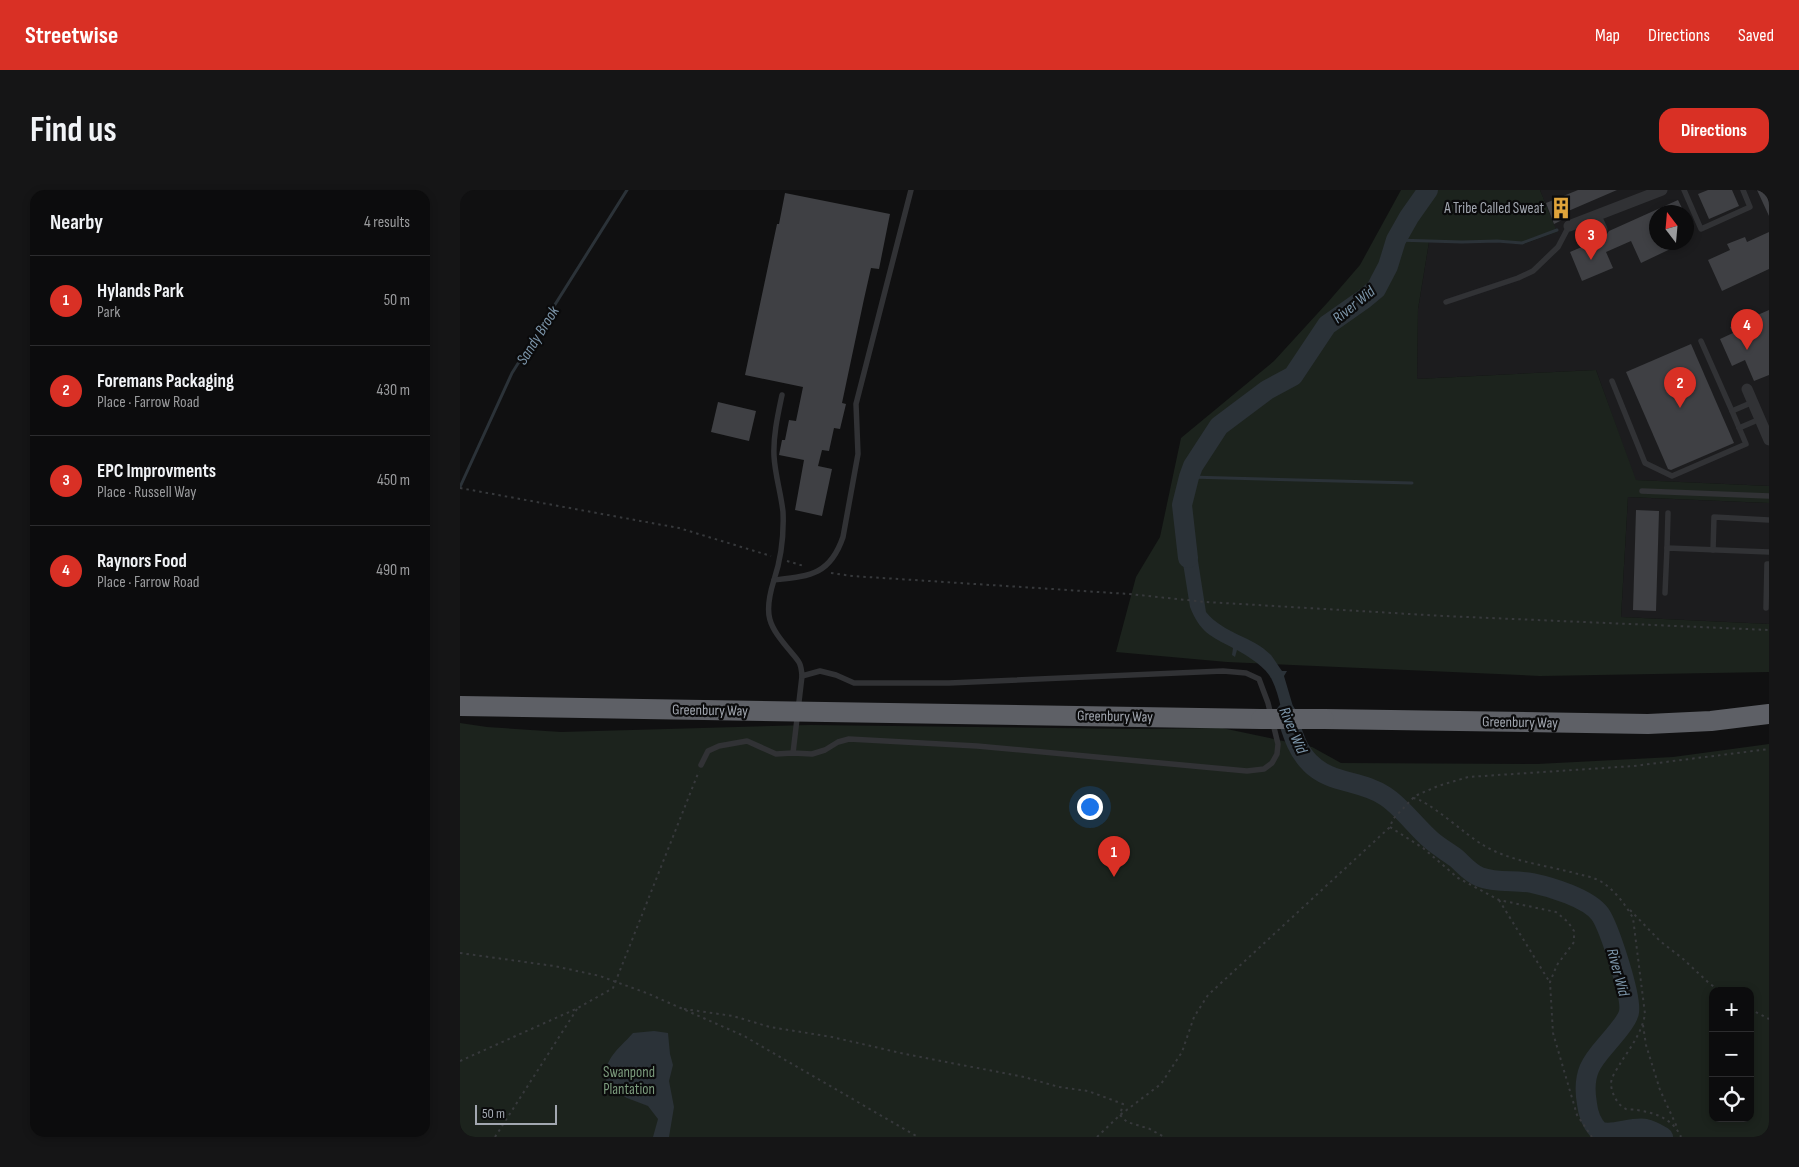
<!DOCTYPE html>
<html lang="en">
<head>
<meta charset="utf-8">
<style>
	body { margin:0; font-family:"Sofia Sans Condensed",sans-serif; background:#151516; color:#f1f3f6 }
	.controls { position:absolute; right:15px; bottom:15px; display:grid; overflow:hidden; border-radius:10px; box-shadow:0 2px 8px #0003 }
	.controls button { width:45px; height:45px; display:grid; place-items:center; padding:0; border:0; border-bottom:1px solid #2c2c2e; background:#0c0c0d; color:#f1f3f6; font:25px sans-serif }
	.compass { position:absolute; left:1189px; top:15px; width:45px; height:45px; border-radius:50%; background:#0c0c0d; box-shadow:0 2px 8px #0003; rotate:344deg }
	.scale { position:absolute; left:15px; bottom:12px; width:82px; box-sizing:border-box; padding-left:5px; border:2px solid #a2a7b0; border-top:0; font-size:14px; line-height:18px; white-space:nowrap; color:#a2a7b0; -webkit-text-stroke:4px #0b0b0c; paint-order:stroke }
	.you { position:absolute; left:629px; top:616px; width:18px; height:18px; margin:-12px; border:4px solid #fff; border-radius:50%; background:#1a73e8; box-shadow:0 0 0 8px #1a73e833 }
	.badge { display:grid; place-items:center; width:32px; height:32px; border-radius:50%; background:#d93025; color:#fff; font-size:16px; font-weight:700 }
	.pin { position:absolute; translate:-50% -41px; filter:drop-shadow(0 1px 2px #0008) }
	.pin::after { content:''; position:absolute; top:26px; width:18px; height:15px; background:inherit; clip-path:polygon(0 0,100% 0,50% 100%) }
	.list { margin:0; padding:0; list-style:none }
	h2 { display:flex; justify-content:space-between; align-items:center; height:65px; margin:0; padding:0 20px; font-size:21px }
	h2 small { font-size:16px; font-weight:400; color:#9a9b9d }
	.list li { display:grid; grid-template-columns:32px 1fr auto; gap:15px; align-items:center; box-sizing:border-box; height:90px; padding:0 20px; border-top:1px solid #2c2c2e }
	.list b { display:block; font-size:19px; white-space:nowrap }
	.list p { margin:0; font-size:16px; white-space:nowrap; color:#9a9b9d }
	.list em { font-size:16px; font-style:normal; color:#9a9b9d }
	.icon { flex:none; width:28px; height:28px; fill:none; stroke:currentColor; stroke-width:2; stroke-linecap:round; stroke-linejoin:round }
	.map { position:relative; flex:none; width:1309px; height:947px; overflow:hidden; border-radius:15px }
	header { display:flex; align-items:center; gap:30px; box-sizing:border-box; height:70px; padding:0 25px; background:#d93025; color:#fff }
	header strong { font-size:24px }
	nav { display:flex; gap:28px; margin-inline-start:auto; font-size:18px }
	.intro { display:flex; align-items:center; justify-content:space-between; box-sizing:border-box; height:120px; padding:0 30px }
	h1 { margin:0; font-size:35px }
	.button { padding:12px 22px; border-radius:15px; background:#d93025; color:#fff; font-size:18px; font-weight:700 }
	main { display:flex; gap:30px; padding:0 30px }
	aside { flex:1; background:#0c0c0d; border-radius:15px; box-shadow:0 2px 8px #0003 }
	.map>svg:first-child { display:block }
	.built { fill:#1c1c1e; fill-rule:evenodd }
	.green { fill:#1c231d; fill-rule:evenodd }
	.water { fill:#2b3238 }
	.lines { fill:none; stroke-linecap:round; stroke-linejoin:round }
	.stream { stroke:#2b3238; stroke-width:3 }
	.river { stroke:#2b3238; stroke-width:20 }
	.building { fill:#3f4044 }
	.path { stroke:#37393c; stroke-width:2; stroke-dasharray:2.5 4; stroke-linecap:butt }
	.lane { stroke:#313235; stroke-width:5.5 }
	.street { stroke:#313235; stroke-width:11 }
	.highway { stroke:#5e6066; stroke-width:20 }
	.highway-bridge { stroke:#5e6066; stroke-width:20 }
	.labels { text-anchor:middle; stroke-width:4.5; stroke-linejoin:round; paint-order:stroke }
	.poi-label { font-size:15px; fill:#a2a7b0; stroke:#0b0b0c; text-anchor:end }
	.street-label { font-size:15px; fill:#a2a7b0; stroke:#0b0b0c }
	.park-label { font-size:15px; fill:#7b9a7c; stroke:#0b0b0c }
	.water-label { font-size:16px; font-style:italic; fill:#7c95a9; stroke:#0b0b0c }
</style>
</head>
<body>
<header>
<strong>Streetwise</strong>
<nav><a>Map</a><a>Directions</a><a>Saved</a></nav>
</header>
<div class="intro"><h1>Find us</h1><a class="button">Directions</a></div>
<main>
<aside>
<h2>Nearby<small>4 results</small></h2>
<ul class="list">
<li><span class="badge">1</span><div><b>Hylands Park</b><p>Park</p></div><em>50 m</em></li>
<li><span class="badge">2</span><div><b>Foremans Packaging</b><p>Place · Farrow Road</p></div><em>430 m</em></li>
<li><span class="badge">3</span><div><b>EPC Improvments</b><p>Place · Russell Way</p></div><em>450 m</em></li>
<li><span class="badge">4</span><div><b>Raynors Food</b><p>Place · Farrow Road</p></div><em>490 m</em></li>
</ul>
</aside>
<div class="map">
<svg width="1309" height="947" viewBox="0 0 1309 947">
	<rect width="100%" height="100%" fill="#101011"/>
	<g class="built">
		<path d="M1080 0H1309V296L1175 290 1136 180 957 189 958 119 969 52H1037L1063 54 1096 42ZM1196 22H1226V52H1196Z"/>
		<path d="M1168 307 1309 313V434L1161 427Z"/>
	</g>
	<g class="green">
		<path d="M941 0H1080L1097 42 1063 54 1037 52H969L958 119 957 189 1136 180 1176 290 1309 296V313L1168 307 1161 427 1309 434V482L1080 486 767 472 656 462 676 387 700 347 721 248 814 171 868 112 900 75Z"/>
		<path d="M0 533 27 537 101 542 350 535 673 539 762 538 852 557 881 573 1077 574 1213 567 1309 554V947H0ZM1253 801H1290V928H1253Z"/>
	</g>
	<g class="water">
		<path d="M733 339 746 422C764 444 792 446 811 465 815 470 818 476 822 481H827L824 486 842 547H828C823 530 820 506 812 490 806 477 789 467 777 460L775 467 772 465 773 458C750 446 740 442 730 417L718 342Z"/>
		<path d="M194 841 208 843 210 864 213 875 209 891 214 917 209 947H193L198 929 188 916 167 908 147 896C141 870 157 861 173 843Z"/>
	</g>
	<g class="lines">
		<g class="stream">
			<path d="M936 50 1002 52 1037 51 1062 53 1097 40"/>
			<path d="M729 287 952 293"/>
			<path d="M0 297 52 183 167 0"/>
		</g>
		<g class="river">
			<path d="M728 368 722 315 729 287 733 276 759 236 807 200 833 186 867 135 904 109 916 99 928 76 936 50 949 27 968 0"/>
			<path d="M826 523C832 541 836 559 850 573 870 594 902 590 925 606 941 616 956 637 971 650 979 657 988 662 996 668 1004 675 1010 683 1020 687 1036 693 1055 690 1072 693 1091 697 1128 708 1140 724 1149 737 1172 807 1169 822 1168 828 1164 833 1160 838 1139 866 1120 874 1127 914 1128 923 1132 934 1139 941 1151 947 1172 936 1186 939 1192 940 1198 944 1203 947"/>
		</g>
	</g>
	<g class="building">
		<path d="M1118 0H1157L1106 22 1104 29 1094 34 1086 13Z"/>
		<path d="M1248 0H1272L1279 16 1249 29 1238 4Z"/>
		<path d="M1297 0H1309V26Z"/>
		<path d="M325 3 430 24 419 79 411 78 404 109 382 213 386 214 380 239 374 238 369 261 362 260 358 276 372 279 362 326 335 320 344 270 319 265 322 250H325L329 230 336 231 343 197 285 185 317 34H319Z"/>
		<path d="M1218 10 1224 22H1196V52H1225L1181 73 1171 51 1146 62 1153 78 1122 91 1110 62 1145 47 1149 41Z"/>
		<path d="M1309 42V79L1262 101 1248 70 1270 60 1267 54 1285 47 1287 52Z"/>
		<path d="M1309 120V185L1294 191 1285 170 1272 176 1260 149 1273 143 1270 137Z"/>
		<path d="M1231 154 1274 253 1211 280 1208 279 1166 182Z"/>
		<path d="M258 212 296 221 289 251 251 242Z"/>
		<path d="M1176 320 1199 321 1196 421 1173 420Z"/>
	</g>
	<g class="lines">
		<g class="path">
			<path d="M0 298 219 338 311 366"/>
			<path d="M327 371 344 376"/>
			<path d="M371 383 392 386 669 404 746 412 984 426 1309 440"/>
			<path d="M953 608C967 609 1007 646 1023 655 1051 672 1086 675 1118 684 1125 686 1133 687 1140 691 1154 699 1165 714 1173 728L1185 824C1182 842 1171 857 1161 872 1158 878 1152 885 1151 893 1151 902 1157 915 1166 919 1169 920 1174 919 1177 920 1196 923 1213 929 1221 947"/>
			<path d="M930 637 963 658 998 688 1039 710 1096 722 1108 732 1114 741V752L1097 775 1090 792 1093 843 1117 925 1132 947"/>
			<path d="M1039 710 1089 791"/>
			<path d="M1170 720 1200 751 1222 768 1250 794 1261 801"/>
			<path d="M0 763 94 776 140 786 189 804 284 846 458 947"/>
			<path d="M224 819 273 826 310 837 372 847 445 864 564 887 599 897 628 901 663 914 660 925"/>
			<path d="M1290 819 1309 829"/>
			<path d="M1183 835 1186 855 1200 900 1217 937"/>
			<path d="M0 871 118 818 153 798 239 581"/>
			<path d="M660 925 667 932 690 939 704 947"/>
			<path d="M35 947 117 819"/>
			<path d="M637 947 660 925 701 894 722 862 734 827 748 805 930 637 933 629 955 606 978 596 1008 587 1174 576 1309 559"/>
		</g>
		<g class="lane">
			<path d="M1224 0 1241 39 1290 17 1283 0"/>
			<path d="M986 112 1058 88 1073 81 1098 57 1109 36"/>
			<path d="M1241 151 1272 221"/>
			<path d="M1152 191 1185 273 1212 286 1286 254 1272 221 1293 212"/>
			<path d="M1279 238 1300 229"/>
			<path d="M1182 301 1309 306"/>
			<path d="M1207 358 1208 323"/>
			<path d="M1253 360 1254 327 1309 330"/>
			<path d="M314 390C321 369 324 346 323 322 321 303 315 285 314 266 313 246 318 224 322 205"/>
			<path d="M1205 403 1207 358 1309 362"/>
			<path d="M1306 418 1307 374H1309"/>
			<path d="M333 563 342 486"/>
			<path d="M241 575 248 561 259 556 287 551 316 564 333 563 352 564 365 560 378 552 389 549 517 556 787 581 804 579 812 573 817 564 818 554 808 513 799 489 786 483 763 481 489 493H394L376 485 360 481 342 486C341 472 339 472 331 462 308 435 303 425 314 390 350 386 370 385 383 347L398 264 396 214 451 0"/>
		</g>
		<g class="street">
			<path d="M1136 26 1142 39"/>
			<path d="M1109 36 1202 0"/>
			<path d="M1287 199 1309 250"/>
		</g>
		<g class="highway">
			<path d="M0 516 801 529"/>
			<path d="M864 529 1188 534 1251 531 1309 524"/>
		</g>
		<path class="highway-bridge" d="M801 529H864"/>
	</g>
	<defs>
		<g id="building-bare" transform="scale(1.725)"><path d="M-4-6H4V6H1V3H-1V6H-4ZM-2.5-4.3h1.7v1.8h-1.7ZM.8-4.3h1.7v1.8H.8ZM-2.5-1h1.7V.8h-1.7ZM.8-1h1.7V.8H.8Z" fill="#dfa33a" stroke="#0b0b0c" stroke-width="2.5" paint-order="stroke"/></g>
	</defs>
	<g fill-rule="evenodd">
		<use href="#building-bare" x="1101" y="18"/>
	</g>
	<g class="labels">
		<g class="poi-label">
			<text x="1084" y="23">A Tribe Called Sweat</text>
		</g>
		<g class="street-label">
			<text transform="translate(250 520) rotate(1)" y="5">Greenbury Way</text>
			<text transform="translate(655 526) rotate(1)" y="5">Greenbury Way</text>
			<text transform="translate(1060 532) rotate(1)" y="5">Greenbury Way</text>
		</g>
		<g class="park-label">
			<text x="169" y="887">Swanpond<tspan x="169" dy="17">Plantation</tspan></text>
		</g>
		<g class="water-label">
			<text transform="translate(893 114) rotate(-39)" y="6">River Wid</text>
			<text transform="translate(77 145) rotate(-58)" y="6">Sandy Brook</text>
			<text transform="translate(834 540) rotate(67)" y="6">River Wid</text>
			<text transform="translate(1159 782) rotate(75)" y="6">River Wid</text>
		</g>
	</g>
</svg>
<div class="controls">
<button>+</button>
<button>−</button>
<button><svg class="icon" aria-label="locate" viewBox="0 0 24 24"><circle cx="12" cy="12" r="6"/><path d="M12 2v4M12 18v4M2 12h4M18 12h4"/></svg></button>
</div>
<svg class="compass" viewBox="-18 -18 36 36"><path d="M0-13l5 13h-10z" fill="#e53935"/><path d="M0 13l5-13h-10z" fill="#9a9b9d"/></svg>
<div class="scale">50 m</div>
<div class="you"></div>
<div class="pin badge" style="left:654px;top:687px">1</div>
<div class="pin badge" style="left:1220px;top:218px">2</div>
<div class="pin badge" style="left:1131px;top:70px">3</div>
<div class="pin badge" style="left:1287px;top:160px">4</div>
</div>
</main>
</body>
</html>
